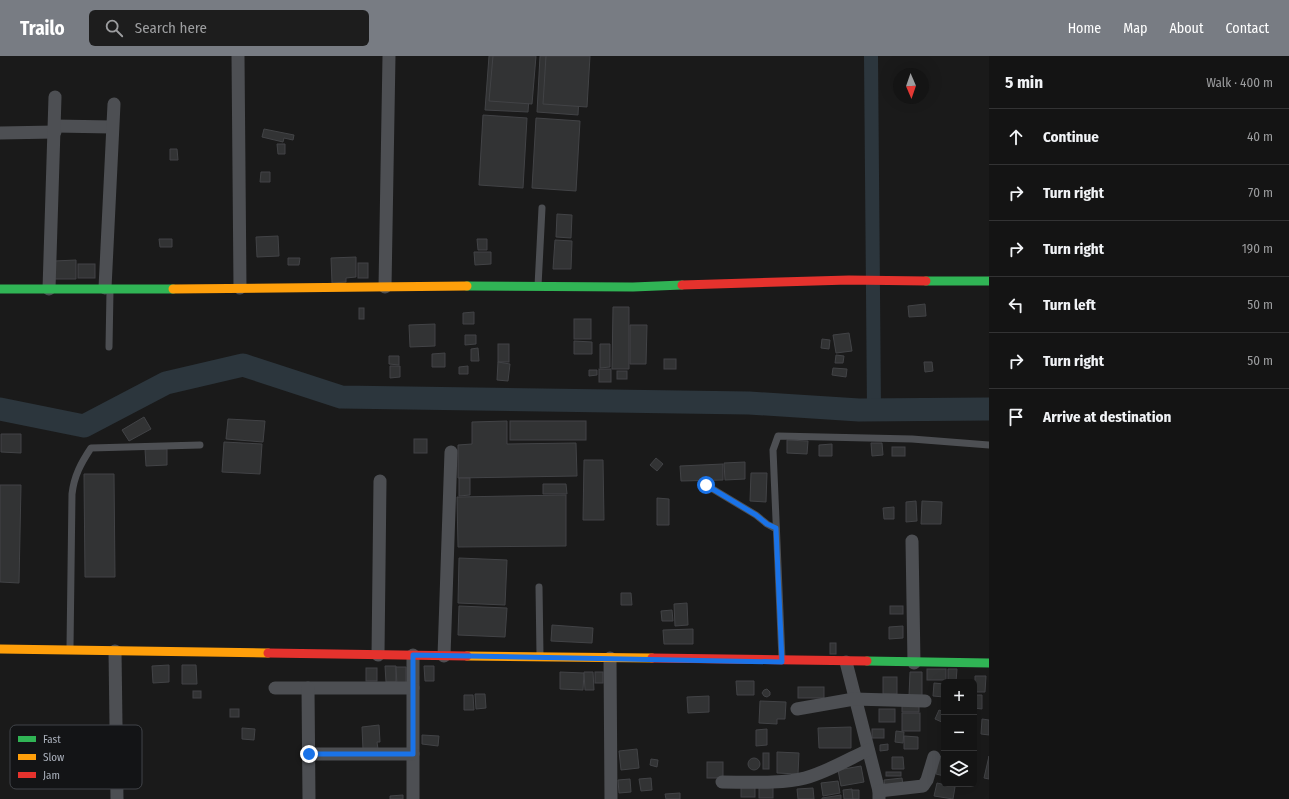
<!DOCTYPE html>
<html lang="en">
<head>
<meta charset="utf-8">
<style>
	body { margin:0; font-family:"Fira Sans Condensed",sans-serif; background:#1d1d1d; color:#f1f3f6 }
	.controls { position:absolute; right:12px; bottom:12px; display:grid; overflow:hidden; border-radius:6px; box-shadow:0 4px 16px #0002 }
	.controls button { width:36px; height:36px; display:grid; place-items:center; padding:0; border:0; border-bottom:1px solid #333334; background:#141414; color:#f1f3f6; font:20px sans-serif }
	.compass { position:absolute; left:893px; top:12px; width:36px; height:36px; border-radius:50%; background:#141414; box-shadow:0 4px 16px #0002; rotate:178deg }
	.stop { position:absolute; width:12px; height:12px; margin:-9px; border:3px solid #1a73e8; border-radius:50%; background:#fff }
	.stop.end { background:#1a73e8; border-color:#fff; box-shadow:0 1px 4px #0008 }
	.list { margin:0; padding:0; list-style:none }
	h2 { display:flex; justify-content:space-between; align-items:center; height:52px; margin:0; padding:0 16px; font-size:17px }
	h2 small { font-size:13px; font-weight:400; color:#9d9ea0 }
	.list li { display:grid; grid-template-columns:26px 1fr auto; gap:12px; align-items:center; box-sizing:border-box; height:56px; padding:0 16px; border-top:1px solid #333334 }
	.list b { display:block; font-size:15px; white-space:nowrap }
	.list em { font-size:13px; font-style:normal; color:#9d9ea0 }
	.icon { flex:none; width:22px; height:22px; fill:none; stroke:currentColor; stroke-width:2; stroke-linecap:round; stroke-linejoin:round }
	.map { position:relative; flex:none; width:989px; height:743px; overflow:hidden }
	header { display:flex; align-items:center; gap:24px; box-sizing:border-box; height:56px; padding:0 20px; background:#787c83; color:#fff }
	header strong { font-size:19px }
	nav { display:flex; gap:22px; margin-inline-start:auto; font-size:14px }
	.search { width:280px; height:36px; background:#1d1d1d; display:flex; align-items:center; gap:10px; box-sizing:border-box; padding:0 14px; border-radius:6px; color:#9d9ea0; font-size:15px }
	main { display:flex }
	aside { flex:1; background:#141414 }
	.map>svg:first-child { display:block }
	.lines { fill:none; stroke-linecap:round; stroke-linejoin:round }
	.canal { stroke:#2c363d; stroke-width:14 }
	.river { stroke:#2c363d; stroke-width:23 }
	.building { fill:#323334; stroke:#424346 }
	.lane { stroke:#4d4f53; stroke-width:7 }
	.street { stroke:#4d4f53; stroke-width:13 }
	.fast { stroke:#30b455; stroke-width:9 }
	.slow { stroke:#ff9f0a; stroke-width:9 }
	.jam { stroke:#e5322d; stroke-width:9 }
	.route { stroke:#1a73e8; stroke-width:5 }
	.key { fill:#131416; stroke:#404348; stroke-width:1 }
	.key-label { font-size:11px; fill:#aab0bb }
</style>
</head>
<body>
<header>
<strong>Trailo</strong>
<div class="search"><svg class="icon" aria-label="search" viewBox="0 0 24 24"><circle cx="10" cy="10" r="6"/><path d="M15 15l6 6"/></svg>Search here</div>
<nav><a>Home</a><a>Map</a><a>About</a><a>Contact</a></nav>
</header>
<main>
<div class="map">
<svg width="989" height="743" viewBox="0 0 989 743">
	<rect width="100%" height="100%" fill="#1a1a1a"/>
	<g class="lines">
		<path class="canal" d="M871 0 874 354"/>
		<path class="river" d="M0 353 84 370 166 327 243 309 341 341 749 347 859 354 989 353"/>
	</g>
	<g class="building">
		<path d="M489 0H532L528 56 485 54Z"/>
		<path d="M493 0H536L532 48 489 45Z"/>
		<path d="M540 0H581L578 59 537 56Z"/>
		<path d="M546 0H590L587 51 543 48Z"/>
		<path d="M483 59 527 62 523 132 479 129Z"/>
		<path d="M536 62 580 65 576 135 532 132Z"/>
		<path d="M264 73 294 79 293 84 284 82 283 86 262 81Z"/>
		<path d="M277 88H285V98H278Z"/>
		<path d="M170 93H177L178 104H170Z"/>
		<path d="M261 116H270V126H260Z"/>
		<path d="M557 158 572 159 571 182 556 181Z"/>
		<path d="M278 180 279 200 257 201 256 181Z"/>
		<path d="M159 183H172V191H160Z"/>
		<path d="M477 183H487V194H478Z"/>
		<path d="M555 184 572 185 571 213H553Z"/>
		<path d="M474 196H491V208L475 209Z"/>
		<path d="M356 201V221L346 222V226L332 227 331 202Z"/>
		<path d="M288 202H300L299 209H288Z"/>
		<path d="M76 204V223H54V205Z"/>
		<rect x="358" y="207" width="10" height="15"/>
		<rect x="78" y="208" width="17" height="14"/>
		<path d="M925 248 926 260 909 261 908 250Z"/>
		<path d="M613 251H629V313H612Z"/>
		<rect x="359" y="252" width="5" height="11"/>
		<path d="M474 256V268H463V257Z"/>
		<rect x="574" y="263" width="17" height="20"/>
		<path d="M435 268V290L410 291 409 269Z"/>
		<path d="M630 269H647L646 308H630Z"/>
		<path d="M849 277 852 295 836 297 833 279Z"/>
		<path d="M465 279H476V288L465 289Z"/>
		<path d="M822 283 830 284 829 293 821 292Z"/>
		<path d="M574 285 592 286V298H574Z"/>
		<rect x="498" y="288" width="11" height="18"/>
		<path d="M600 288H610V311L600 312Z"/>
		<path d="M478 292 479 305H471V293Z"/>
		<path d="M445 297V311H432V298Z"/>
		<path d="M836 299 844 300 843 307H835Z"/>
		<path d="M389 300H399V309L389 308Z"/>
		<rect x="664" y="303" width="12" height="10"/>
		<path d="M498 306 510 308 508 325 497 324Z"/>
		<path d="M924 306H932L933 315 925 316Z"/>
		<path d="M390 310H400V321L390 322Z"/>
		<path d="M468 310V318H459V311Z"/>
		<path d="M833 312 847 313 846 321 832 319Z"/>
		<rect x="599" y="313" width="12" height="13"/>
		<path d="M589 314H597V319L589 320Z"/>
		<rect x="617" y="315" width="10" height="8"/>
		<path d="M144 361 151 373 129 385 122 374Z"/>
		<path d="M228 363 265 365 263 386 226 383Z"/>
		<path d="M507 365V388L576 387 577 420 458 422V389L472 388V366Z"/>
		<rect x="510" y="365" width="76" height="19"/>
		<path d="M1 378H21V397L1 396Z"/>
		<rect x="414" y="383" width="13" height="14"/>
		<path d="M787 384 808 385 807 398 787 397Z"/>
		<path d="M224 386 262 388 260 418 222 416Z"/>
		<path d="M871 387H882L883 399 872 400Z"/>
		<path d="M832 388V400H819V389Z"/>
		<rect x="892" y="391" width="13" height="9"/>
		<path d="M145 393H167V409L146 410Z"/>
		<path d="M656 402 663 408 657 415 650 409Z"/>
		<path d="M584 404H603L604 464H583Z"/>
		<path d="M745 406V423L725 424 724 407Z"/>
		<path d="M723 408V424L681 425 680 410Z"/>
		<path d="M751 417H767L766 446 750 445Z"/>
		<path d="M84 418H114L115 521H85Z"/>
		<path d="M459 422H470V439L459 440Z"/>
		<path d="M543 428H566L567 438H543Z"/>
		<path d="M0 429H21L19 527 0 526Z"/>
		<path d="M566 439V490L458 491 457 441Z"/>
		<path d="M657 442 669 443V469H657Z"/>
		<path d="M916 445 917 465 906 466V446Z"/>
		<path d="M922 445 942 446 941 468H921Z"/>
		<path d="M894 451V463H884L883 452Z"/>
		<path d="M459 502 507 504 505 549 458 547Z"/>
		<path d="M621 537H631L632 549H621Z"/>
		<path d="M687 547 688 569 675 570 674 548Z"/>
		<path d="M459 550 507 552 505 581 458 579Z"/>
		<rect x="890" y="550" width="13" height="8"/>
		<path d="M672 554 673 565H662L661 555Z"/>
		<path d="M552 569 593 572 592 587 551 585Z"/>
		<path d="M903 570V582L889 583V571Z"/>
		<path d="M693 573V588H664L663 574Z"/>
		<rect x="830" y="587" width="6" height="11"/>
		<path d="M169 609V626L153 627 152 610Z"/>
		<path d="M182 609H196L197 628H182Z"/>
		<path d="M385 610H396V626H386Z"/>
		<path d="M424 610H434V625H425Z"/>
		<path d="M396 611H406V629H397Z"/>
		<rect x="366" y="612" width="11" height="13"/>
		<rect x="927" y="613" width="19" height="11"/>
		<path d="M948 613H957L956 626H948Z"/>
		<path d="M560 616 584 617 583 634 560 633Z"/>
		<path d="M584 616H593L594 634H585Z"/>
		<rect x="595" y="616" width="8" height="11"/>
		<path d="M910 616H922V641L909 640Z"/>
		<path d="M975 620H986L985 636H975Z"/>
		<rect x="883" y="621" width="14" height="17"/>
		<path d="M736 625H754V639H737Z"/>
		<path d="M934 627 944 628V641L933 640Z"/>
		<rect x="798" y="631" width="26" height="11"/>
		<path d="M767 633 770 636V639L767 641 764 640 762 637 764 634Z"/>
		<rect x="193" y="635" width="8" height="7"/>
		<path d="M475 638H485L486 652 476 653Z"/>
		<path d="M464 639H473L474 654H464Z"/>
		<path d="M974 639H982V653L974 652Z"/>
		<path d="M709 640V656L688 657 687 641Z"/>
		<path d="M760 645 786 646 785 663H777V668L759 667Z"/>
		<path d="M919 649V656H902V650Z"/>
		<rect x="230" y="653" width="9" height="8"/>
		<rect x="879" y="653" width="16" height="13"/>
		<path d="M939 654 944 656V667L935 663Z"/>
		<rect x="902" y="657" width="18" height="18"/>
		<path d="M982 663 989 664V679L981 678Z"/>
		<path d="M379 669 380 686H377L378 693 363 694 362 671Z"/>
		<path d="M851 671V692H819L818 672Z"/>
		<path d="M242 672 255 673 254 684 242 683Z"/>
		<path d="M767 673V689L756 690V674Z"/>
		<rect x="872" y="673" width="12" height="9"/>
		<path d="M896 675 904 676 903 687 895 686Z"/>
		<path d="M422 679 439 680 438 690 422 688Z"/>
		<path d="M904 680 918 681V693H904Z"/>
		<path d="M888 688V694L880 695V689Z"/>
		<path d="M637 693 639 712 621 714 619 695Z"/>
		<path d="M777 696 799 697 798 718 777 717Z"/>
		<rect x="763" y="697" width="6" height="16"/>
		<path d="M939 700 944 701V720L936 718Z"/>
		<path d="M989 700V723L984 722Z"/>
		<path d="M892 701H903L904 713H892Z"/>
		<circle cx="754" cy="708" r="6"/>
		<path d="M651 703 658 704 657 711 650 709Z"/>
		<rect x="707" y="706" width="16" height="16"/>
		<path d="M861 710 864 726 841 730 838 714Z"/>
		<rect x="886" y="716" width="15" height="4"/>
		<path d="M651 722 652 734 641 735 639 723Z"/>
		<path d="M902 722 903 729 885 731 884 724Z"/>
		<path d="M630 723 631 736 619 737 618 724Z"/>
		<path d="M838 725 840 737 823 740 821 727Z"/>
		<path d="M937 727 955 731 953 743 934 740Z"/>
		<rect x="741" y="729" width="14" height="12"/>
		<rect x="759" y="730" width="14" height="12"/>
		<path d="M813 732 814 743H798L797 733Z"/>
		<path d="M852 733 853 743H844L843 734Z"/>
		<path d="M852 734H859V743H853Z"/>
		<path d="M680 737V743H666L665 738Z"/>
		<path d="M403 739V743H390V740Z"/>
		<path d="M841 739V743H822V742Z"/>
	</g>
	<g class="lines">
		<g class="lane">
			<path d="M538 230 542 152"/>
			<path d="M109 291 110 235"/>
			<path d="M706 429 756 459 767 468 776 473"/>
			<path d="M539 531 540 599"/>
			<path d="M70 592 72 438C74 420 81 407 91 392L200 389"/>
			<path d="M782 603 773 394 778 380 912 383 989 389"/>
		</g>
		<g class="street">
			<path d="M238 0 240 232"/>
			<path d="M55 70 112 71"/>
			<path d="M0 77 55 76"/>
			<path d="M385 231 389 0"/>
			<path d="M105 232 114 48"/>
			<path d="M49 233 55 41"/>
			<path d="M912 485 914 607"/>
			<path d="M115 595 117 743"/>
			<path d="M378 599 380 425"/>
			<path d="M413 599V743"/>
			<path d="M444 600 451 396"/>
			<path d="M610 602 611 743"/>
			<path d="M846 606 879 735V743"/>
			<path d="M275 632H413"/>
			<path d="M308 632 309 743"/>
			<path d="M797 653 854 643 925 645"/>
			<path d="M309 698H413"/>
			<path d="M722 726C746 726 783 728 805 722 827 716 847 704 868 694"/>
			<path d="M879 735 923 730 927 724 934 701"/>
		</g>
		<g class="fast">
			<path d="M926 225H989"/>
			<path d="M467 230 633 231 682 229"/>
			<path d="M0 233H173"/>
			<path d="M867 605 989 607"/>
		</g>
		<g class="slow">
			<path d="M173 233 467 230"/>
			<path d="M0 593 268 597"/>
			<path d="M467 600 652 602"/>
		</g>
		<g class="jam">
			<path d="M682 229 849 224 926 225"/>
			<path d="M268 597 467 600"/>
			<path d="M652 602 867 605"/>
		</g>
	</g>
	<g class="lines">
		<path class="route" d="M309 698H413V599L782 606 776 472 767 468 756 459 706 429"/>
	</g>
	<rect x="10" y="669" width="132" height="64" rx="6" class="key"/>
	<rect x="18" y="680" width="18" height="6" fill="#30b455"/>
	<rect x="18" y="698" width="18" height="6" fill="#ff9f0a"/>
	<rect x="18" y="716" width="18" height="6" fill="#e5322d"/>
	<g class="key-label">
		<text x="43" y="687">Fast</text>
		<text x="43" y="705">Slow</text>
		<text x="43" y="723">Jam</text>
	</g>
</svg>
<div class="controls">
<button>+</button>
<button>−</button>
<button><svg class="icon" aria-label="layers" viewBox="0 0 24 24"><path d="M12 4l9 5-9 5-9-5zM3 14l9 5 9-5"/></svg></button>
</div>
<svg class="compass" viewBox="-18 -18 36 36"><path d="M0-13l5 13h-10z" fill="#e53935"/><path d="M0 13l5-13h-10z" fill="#9d9ea0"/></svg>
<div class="stop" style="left:706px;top:429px"></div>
<div class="stop end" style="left:309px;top:698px"></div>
</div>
<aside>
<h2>5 min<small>Walk · 400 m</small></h2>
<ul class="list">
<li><svg class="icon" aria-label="ahead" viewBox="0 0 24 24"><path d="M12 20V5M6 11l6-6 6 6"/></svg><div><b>Continue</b></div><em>40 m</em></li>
<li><svg class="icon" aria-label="right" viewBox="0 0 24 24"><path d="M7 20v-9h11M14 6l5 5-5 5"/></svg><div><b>Turn right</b></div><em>70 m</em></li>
<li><svg class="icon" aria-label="right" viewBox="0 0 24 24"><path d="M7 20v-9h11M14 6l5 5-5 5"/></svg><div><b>Turn right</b></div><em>190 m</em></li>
<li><svg class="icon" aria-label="left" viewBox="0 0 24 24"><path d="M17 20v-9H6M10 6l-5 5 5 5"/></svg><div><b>Turn left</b></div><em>50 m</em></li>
<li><svg class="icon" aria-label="right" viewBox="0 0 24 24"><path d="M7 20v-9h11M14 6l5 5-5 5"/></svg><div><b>Turn right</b></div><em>50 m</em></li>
<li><svg class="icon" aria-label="arrive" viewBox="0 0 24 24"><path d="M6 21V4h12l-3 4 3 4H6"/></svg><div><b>Arrive at destination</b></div></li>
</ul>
</aside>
</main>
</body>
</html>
